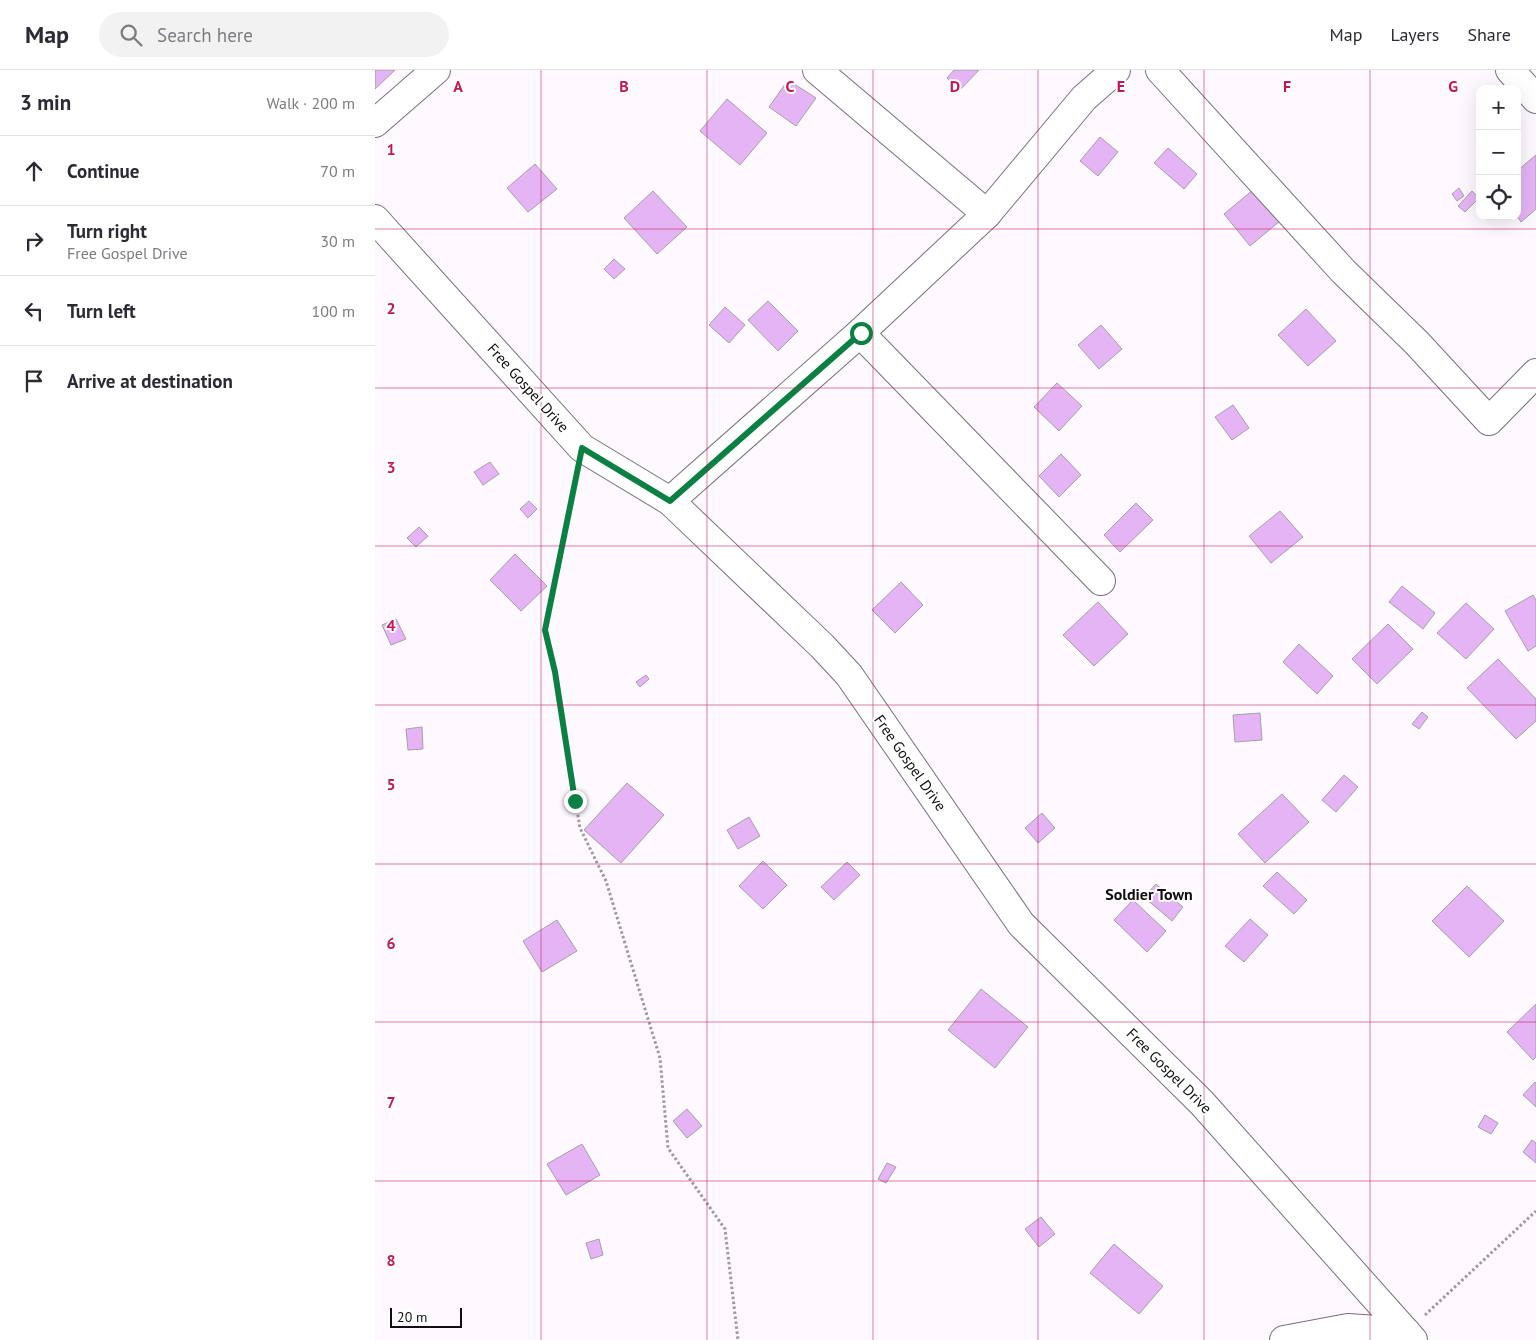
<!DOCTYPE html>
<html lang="en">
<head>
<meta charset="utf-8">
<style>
	body { margin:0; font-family:"PT Sans",sans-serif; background:#f2f2f3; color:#2b2b33 }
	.controls { position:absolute; right:15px; top:15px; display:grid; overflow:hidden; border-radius:10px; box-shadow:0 5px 20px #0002 }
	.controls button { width:45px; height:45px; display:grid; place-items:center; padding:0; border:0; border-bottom:1px solid #e1e1e2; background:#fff; color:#2b2b33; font:25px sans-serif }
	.scale { position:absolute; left:15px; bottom:12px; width:72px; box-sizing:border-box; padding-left:5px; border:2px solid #110d12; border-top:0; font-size:14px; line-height:18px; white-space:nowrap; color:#110d12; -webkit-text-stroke:4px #fff; paint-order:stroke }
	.stop { position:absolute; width:15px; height:15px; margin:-11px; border:4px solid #0b8043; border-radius:50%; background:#fff }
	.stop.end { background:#0b8043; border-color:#fff; box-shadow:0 1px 5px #0008 }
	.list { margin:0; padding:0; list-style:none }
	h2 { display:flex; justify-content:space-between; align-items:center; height:65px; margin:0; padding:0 20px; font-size:21px }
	h2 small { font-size:16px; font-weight:400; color:#7c7c81 }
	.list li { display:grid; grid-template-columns:32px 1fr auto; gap:15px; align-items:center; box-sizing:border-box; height:70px; padding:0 20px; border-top:1px solid #e1e1e2 }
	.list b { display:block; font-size:19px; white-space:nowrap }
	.list p { margin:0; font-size:16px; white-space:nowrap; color:#7c7c81 }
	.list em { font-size:16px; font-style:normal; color:#7c7c81 }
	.icon { flex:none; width:28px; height:28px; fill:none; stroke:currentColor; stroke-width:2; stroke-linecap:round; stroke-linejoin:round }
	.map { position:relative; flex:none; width:1161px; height:1270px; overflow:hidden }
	header { display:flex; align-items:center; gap:30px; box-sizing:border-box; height:70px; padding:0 25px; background:#fff; border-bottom:1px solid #e1e1e2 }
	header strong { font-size:24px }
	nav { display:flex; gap:28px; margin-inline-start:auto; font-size:18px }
	.search { width:350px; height:45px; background:#f2f2f3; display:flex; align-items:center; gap:12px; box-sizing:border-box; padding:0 18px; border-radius:28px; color:#7c7c81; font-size:19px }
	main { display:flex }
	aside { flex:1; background:#fff }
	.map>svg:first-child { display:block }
	.building { fill:#e5b4f5; stroke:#a79eaa }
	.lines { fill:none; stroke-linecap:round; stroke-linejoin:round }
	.minor-casing { stroke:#78707b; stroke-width:30 }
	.path { stroke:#9d999e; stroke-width:3; stroke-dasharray:2.5 2.5; stroke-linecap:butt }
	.minor { stroke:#fff; stroke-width:28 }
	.route { stroke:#0b8043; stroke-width:6 }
	.grid { fill:none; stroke:#c2185b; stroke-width:1; stroke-opacity:0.55 }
	.labels { text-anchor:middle; stroke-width:4; stroke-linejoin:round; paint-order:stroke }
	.street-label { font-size:15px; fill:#110d12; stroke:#fff }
	.neighbourhood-label { font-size:16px; font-weight:bold; fill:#110d12; stroke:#fff }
	.grid-label { font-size:16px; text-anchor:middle; font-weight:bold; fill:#c2185b; stroke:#fff; stroke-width:4; stroke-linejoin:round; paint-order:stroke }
</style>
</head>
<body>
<header>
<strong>Map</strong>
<div class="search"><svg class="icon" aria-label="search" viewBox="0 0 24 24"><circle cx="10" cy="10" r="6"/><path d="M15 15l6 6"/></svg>Search here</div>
<nav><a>Map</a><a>Layers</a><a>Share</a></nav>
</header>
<main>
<aside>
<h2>3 min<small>Walk · 200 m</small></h2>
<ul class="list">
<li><svg class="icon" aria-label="ahead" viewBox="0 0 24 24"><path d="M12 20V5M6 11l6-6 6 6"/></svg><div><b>Continue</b></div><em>70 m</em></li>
<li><svg class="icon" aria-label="right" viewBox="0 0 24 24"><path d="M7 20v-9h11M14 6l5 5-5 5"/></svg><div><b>Turn right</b><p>Free Gospel Drive</p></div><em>30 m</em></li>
<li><svg class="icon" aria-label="left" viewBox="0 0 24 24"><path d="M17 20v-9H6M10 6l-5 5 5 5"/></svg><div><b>Turn left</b></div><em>100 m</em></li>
<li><svg class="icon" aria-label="arrive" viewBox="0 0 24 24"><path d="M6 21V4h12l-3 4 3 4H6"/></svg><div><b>Arrive at destination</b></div></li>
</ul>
</aside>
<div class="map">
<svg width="1161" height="1270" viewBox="0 0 1161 1270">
	<rect width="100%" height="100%" fill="#fdf9fe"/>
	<g class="building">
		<path d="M0 0H20L0 19Z"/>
		<path d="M579 0H604L585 20 572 8Z"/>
		<path d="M413 10 441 28 421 56 394 37Z"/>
		<path d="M352 29 392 63 365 95 325 61Z"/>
		<path d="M725 67 743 82 723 106 705 91Z"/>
		<path d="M793 78 822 104 809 119 779 93Z"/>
		<path d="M1161 85V139L1146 152 1142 146V101Z"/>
		<path d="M160 94 182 119 153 142 132 118Z"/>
		<path d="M1084 118 1089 126 1082 131 1077 124Z"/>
		<path d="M879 119 905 151 875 176 849 144Z"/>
		<path d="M278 121 312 157 282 184 249 148Z"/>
		<path d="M1097 121 1104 128 1090 142 1083 136Z"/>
		<path d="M239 189 250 199 239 209 229 199Z"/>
		<path d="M393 231 423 261 403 281 373 250Z"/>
		<path d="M350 237 370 255 354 273 334 255Z"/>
		<path d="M931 239 961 271 933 296 903 265Z"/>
		<path d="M726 255 747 279 724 299 703 275Z"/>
		<path d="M682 313 707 336 684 361 659 337Z"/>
		<path d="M858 335 874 358 857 370 840 347Z"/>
		<path d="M686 384 706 405 684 427 664 406Z"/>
		<path d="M115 392 124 404 108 415 99 402Z"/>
		<path d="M154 431 162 439 153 448 145 439Z"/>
		<path d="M761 433 778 450 745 482 729 465Z"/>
		<path d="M905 441 928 467 896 493 874 466Z"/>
		<path d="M44 457 53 466 41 477 32 468Z"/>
		<path d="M140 484 172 516 146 541 115 510Z"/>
		<path d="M526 512 548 535 520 563 497 540Z"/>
		<path d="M1027 516 1060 543 1048 559 1014 532Z"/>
		<path d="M1158 525 1161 530V576L1153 581 1130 541Z"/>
		<path d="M723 532 753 564 719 596 688 565Z"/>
		<path d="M1091 533 1119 559 1091 589 1062 563Z"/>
		<path d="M21 549 31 569 16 575 7 555Z"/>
		<path d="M1013 554 1038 579 1002 614 977 589Z"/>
		<path d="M924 574 958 606 942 624 908 592Z"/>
		<path d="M1123 589 1161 629V651L1141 669 1092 618Z"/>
		<path d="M271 605 274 609 265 617 261 612Z"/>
		<path d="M1047 642 1053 647 1044 659 1037 654Z"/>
		<path d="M885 643 887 670 860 672 858 645Z"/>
		<path d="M47 657 48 679 33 680 31 659Z"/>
		<path d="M969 705 983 717 961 742 947 730Z"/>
		<path d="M252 713 289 745 246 793 209 760Z"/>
		<path d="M907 724 934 752 890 793 863 764Z"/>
		<path d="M667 743 680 758 663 773 650 758Z"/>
		<path d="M374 747 385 766 363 779 352 760Z"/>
		<path d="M388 791 412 815 388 839 364 816Z"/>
		<path d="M472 792 485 805 459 830 446 817Z"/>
		<path d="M902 802 932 830 919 844 888 816Z"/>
		<path d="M781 814 808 837 797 851 769 827Z"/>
		<path d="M1092 816 1129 851 1094 887 1057 851Z"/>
		<path d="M758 830 791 861 772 882 739 850Z"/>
		<path d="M875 849 893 865 869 892 850 876Z"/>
		<path d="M182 850 202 881 167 902 148 871Z"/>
		<path d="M606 919 653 957 620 998 573 960Z"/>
		<path d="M1161 934V987L1158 990 1132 962Z"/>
		<path d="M1160 1012 1161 1013V1037L1148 1025Z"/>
		<path d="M312 1039 327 1056 312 1068 298 1051Z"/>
		<path d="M1110 1045 1123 1053 1116 1064 1103 1057Z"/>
		<path d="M1157 1070 1161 1073V1093L1148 1082Z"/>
		<path d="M207 1074 225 1105 191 1125 172 1094Z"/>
		<path d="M512 1093 521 1097 511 1113 503 1109Z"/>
		<path d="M666 1147 680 1164 664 1177 650 1159Z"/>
		<path d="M224 1169 228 1185 216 1189 211 1173Z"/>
		<path d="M739 1174 788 1216 764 1244 715 1203Z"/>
	</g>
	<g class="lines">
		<g class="minor-casing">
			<g id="minor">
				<path d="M442 0 612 144"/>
				<path d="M785 0 968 201 1042 273 1114 351 1161 303"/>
				<path d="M1135 0 1161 29"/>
				<path d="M0 53 61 0"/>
				<path d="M0 149 207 378 295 431 447 576 474 605 646 854 827 1033 1038 1270"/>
				<path d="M485 263 726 511"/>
				<path d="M295 431 485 263 612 144 709 28 741 0"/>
				<path d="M909 1270 973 1258 1031 1262"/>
			</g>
		</g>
		<g class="path">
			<path d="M202 406 170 559 180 602 205 758 231 811 285 988 293 1078 350 1159 363 1270"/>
			<path d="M1050 1245 1161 1141"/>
		</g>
		<use href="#minor" class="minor"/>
	</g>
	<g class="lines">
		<path class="route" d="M200 731 180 602 170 560 207 378 295 431 486 263"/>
	</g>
	<path class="grid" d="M166 0V1270M332 0V1270M498 0V1270M663 0V1270M829 0V1270M995 0V1270M0 159H1161M0 318H1161M0 476H1161M0 635H1161M0 794H1161M0 952H1161M0 1111H1161"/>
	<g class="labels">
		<g class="street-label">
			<text transform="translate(153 318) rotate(48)" y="5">Free Gospel Drive</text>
			<text transform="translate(535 693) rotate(55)" y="5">Free Gospel Drive</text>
			<text transform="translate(794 1001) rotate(45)" y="5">Free Gospel Drive</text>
		</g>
		<g class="neighbourhood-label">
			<text x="774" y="830">Soldier Town</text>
		</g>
	</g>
	<g class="grid-label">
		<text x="83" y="22">A</text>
		<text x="249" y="22">B</text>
		<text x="415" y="22">C</text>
		<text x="580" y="22">D</text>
		<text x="746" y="22">E</text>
		<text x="912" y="22">F</text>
		<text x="1078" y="22">G</text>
		<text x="16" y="85">1</text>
		<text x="16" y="244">2</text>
		<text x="16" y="403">3</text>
		<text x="16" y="561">4</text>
		<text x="16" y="720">5</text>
		<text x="16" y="879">6</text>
		<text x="16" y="1038">7</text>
		<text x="16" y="1196">8</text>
	</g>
</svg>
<div class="controls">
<button>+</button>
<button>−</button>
<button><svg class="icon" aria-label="locate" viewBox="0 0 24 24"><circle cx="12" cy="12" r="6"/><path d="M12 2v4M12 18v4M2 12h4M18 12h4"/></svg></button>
</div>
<div class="scale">20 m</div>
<div class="stop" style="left:486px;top:263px"></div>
<div class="stop end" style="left:200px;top:731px"></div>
</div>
</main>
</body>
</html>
